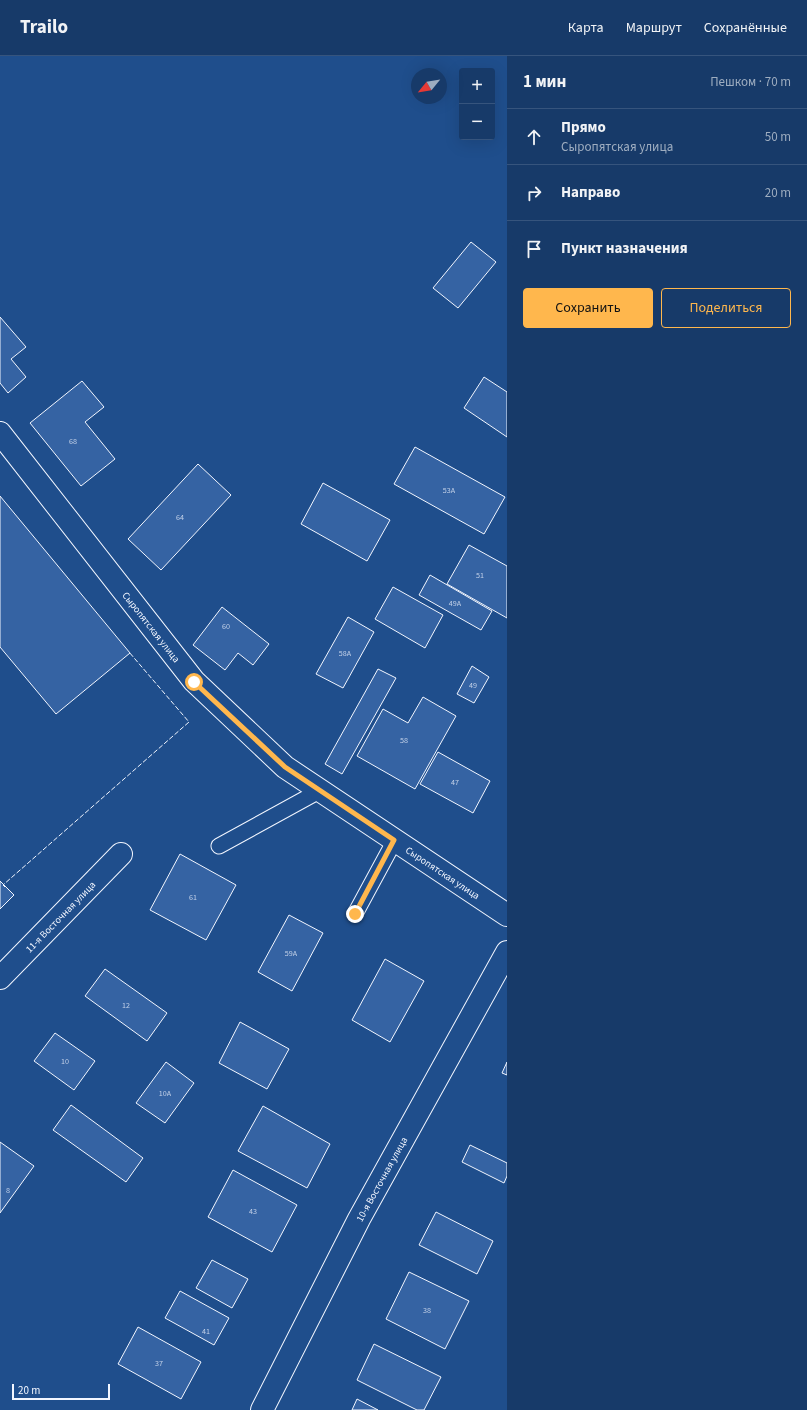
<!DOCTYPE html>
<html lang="ru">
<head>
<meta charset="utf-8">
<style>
	body { margin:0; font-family:"Source Sans 3",sans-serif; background:#244571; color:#f1f3f6 }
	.controls { position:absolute; right:12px; top:12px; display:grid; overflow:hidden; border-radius:4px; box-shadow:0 4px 16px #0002 }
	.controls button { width:36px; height:36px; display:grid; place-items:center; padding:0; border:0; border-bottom:1px solid #36547d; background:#173a69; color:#f1f3f6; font:20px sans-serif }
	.compass { position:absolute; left:411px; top:12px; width:36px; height:36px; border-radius:50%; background:#173a69; box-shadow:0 4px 16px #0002; rotate:240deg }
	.scale { position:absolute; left:12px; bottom:10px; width:98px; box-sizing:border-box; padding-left:4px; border:2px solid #f2f6ff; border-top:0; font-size:11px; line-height:14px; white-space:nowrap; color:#f2f6ff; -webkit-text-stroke:3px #1f4e8c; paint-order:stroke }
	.stop { position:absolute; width:12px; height:12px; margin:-9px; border:3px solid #ffb74d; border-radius:50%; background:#fff }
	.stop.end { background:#ffb74d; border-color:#fff; box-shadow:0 1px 4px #0008 }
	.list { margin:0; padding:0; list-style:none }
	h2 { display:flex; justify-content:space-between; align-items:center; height:52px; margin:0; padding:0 16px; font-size:17px }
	h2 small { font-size:13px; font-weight:400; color:#9eadc0 }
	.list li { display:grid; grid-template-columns:26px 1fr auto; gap:12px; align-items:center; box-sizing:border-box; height:56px; padding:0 16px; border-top:1px solid #36547d }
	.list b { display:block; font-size:15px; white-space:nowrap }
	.list p { margin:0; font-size:13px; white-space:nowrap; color:#9eadc0 }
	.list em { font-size:13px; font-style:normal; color:#9eadc0 }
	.actions { display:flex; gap:8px; padding:12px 16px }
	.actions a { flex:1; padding:9px 0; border:1px solid #ffb74d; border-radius:4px; text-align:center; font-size:14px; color:#ffb74d }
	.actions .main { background:#ffb74d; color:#111 }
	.icon { flex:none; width:22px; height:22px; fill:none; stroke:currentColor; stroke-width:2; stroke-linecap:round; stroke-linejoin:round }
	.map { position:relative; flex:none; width:507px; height:1354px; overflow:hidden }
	header { display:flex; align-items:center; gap:24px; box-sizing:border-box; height:56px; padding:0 20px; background:#173a69; border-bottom:1px solid #36547d }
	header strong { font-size:19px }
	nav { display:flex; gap:22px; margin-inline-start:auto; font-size:14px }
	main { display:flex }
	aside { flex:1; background:#173a69 }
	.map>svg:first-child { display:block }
	.building { fill:#3563a3; stroke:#f2f6ff }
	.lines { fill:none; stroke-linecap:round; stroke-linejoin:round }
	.lane-casing { stroke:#f2f6ff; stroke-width:17 }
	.street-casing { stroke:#f2f6ff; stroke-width:24 }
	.lane { stroke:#1f4e8c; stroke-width:15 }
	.street { stroke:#1f4e8c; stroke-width:22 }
	.fence { stroke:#f2f6ff; stroke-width:1; stroke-dasharray:5 2; stroke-linecap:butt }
	.route { stroke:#ffb74d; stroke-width:5 }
	.labels { text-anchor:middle; stroke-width:3; stroke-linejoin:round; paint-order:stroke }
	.number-label { font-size:8px; fill:#c3d1e8 }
	.street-label { font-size:10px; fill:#f2f6ff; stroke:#1f4e8c }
</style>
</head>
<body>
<header>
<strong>Trailo</strong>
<nav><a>Карта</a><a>Маршрут</a><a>Сохранённые</a></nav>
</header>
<main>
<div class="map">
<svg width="507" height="1354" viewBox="0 0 507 1354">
	<rect width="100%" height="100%" fill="#1f4e8c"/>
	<g class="building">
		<path d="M471 186 496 206 458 252 433 232Z"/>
		<path d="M0 261 26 291 11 303 26 321 8 337 0 327Z"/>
		<path d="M484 321 507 336V381L464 352Z"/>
		<path d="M82 325 104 351 85 366 115 403 81 430 30 367Z"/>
		<path d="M415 391 505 441 484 478 394 428Z"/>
		<path d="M198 408 231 439 161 514 128 483Z"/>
		<path d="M323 427 390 464 367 505 301 468Z"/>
		<path d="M0 440 130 597 56 658 0 591Z"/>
		<path d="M469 489 507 510V562L447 528Z"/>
		<path d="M430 519 492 555 481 574 419 539Z"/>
		<path d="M393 531 443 559 425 592 375 563Z"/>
		<path d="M222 551 269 588 253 609 238 597 225 614 193 589Z"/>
		<path d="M348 561 374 576 343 632 316 618Z"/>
		<path d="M472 610 489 621 474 647 457 638Z"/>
		<path d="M378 613 396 622 342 718 325 708Z"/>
		<path d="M423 641 456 660 415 733 357 700 383 653 408 667Z"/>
		<path d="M438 696 490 725 473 757 420 728Z"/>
		<path d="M180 798 236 829 206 884 150 854Z"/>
		<path d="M0 825 14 839 0 853Z"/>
		<path d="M289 859 323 877 292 935 258 916Z"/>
		<path d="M385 903 424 925 390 986 352 964Z"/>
		<path d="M105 913 167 957 147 985 85 940Z"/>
		<path d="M240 966 289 993 267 1033 219 1007Z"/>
		<path d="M55 977 95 1005 74 1034 34 1005Z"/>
		<path d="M166 1006 194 1027 165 1067 136 1047Z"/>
		<path d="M507 1006V1019L502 1017Z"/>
		<path d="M71 1049 143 1102 126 1126 53 1074Z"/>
		<path d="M263 1050 330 1088 307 1132 238 1095Z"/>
		<path d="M0 1086 34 1110 0 1157Z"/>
		<path d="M470 1089 507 1107V1120L504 1127 462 1106Z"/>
		<path d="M233 1114 297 1149 272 1196 208 1161Z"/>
		<path d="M436 1156 493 1185 477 1218 419 1189Z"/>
		<path d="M212 1204 248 1223 232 1252 196 1232Z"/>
		<path d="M409 1216 469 1245 445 1293 386 1263Z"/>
		<path d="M180 1235 229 1262 214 1289 165 1262Z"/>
		<path d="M138 1271 201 1306 181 1343 118 1308Z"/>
		<path d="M374 1288 441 1321 424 1354H417L357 1324Z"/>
		<path d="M357 1343 378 1354H352Z"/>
	</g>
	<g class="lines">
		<g class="lane-casing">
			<g id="lane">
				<path d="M219 790 321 734"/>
				<path d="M355 858 395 784"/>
			</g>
		</g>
		<g class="street-casing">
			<g id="street">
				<path id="s1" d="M0 377 194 625 285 711 507 859"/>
				<path id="s2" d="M0 922 121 798"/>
				<path id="s3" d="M262 1354 359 1163 507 896"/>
			</g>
		</g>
		<use href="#lane" class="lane"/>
		<use href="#street" class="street"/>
		<path class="fence" d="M5 831 3 829 189 666 129 596"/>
	</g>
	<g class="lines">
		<path class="route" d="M194 626 285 711 394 784 355 858"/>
	</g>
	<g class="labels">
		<g class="number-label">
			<text x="73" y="388">68</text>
			<text x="449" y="437">53А</text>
			<text x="180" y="464">64</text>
			<text x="480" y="522">51</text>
			<text x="455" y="550">49А</text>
			<text x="226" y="573">60</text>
			<text x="345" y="600">58А</text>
			<text x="473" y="632">49</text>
			<text x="404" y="687">58</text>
			<text x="455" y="729">47</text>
			<text x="193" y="844">61</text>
			<text x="291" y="900">59А</text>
			<text x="126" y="952">12</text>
			<text x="65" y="1008">10</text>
			<text x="165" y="1040">10А</text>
			<text x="8" y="1137">8</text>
			<text x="253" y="1158">43</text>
			<text x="427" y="1257">38</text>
			<text x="206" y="1278">41</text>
			<text x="159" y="1310">37</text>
		</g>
		<g class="street-label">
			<text dy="4" stroke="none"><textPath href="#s1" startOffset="246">Сыропятская улица</textPath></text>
			<text dy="4" stroke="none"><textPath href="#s1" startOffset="630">Сыропятская улица</textPath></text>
			<text dy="4" stroke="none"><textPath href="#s2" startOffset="86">11-я Восточная улица</textPath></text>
			<text dy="4" stroke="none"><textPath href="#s3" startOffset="260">10-я Восточная улица</textPath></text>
		</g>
	</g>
</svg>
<div class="controls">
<button>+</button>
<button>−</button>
</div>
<svg class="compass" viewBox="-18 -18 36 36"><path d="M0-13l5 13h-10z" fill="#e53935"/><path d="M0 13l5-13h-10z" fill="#9eadc0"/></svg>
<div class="scale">20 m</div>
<div class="stop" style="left:194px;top:626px"></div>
<div class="stop end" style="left:355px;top:858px"></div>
</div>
<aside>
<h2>1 мин<small>Пешком · 70 m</small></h2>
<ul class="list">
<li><svg class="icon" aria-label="ahead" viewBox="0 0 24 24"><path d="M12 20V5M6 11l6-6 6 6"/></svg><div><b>Прямо</b><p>Сыропятская улица</p></div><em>50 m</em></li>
<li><svg class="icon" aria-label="right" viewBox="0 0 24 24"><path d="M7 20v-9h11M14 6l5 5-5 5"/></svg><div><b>Направо</b></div><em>20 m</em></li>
<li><svg class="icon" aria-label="arrive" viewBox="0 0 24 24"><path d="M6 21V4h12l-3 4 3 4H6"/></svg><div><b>Пункт назначения</b></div></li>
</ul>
<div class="actions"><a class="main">Сохранить</a><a>Поделиться</a></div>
</aside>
</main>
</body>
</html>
